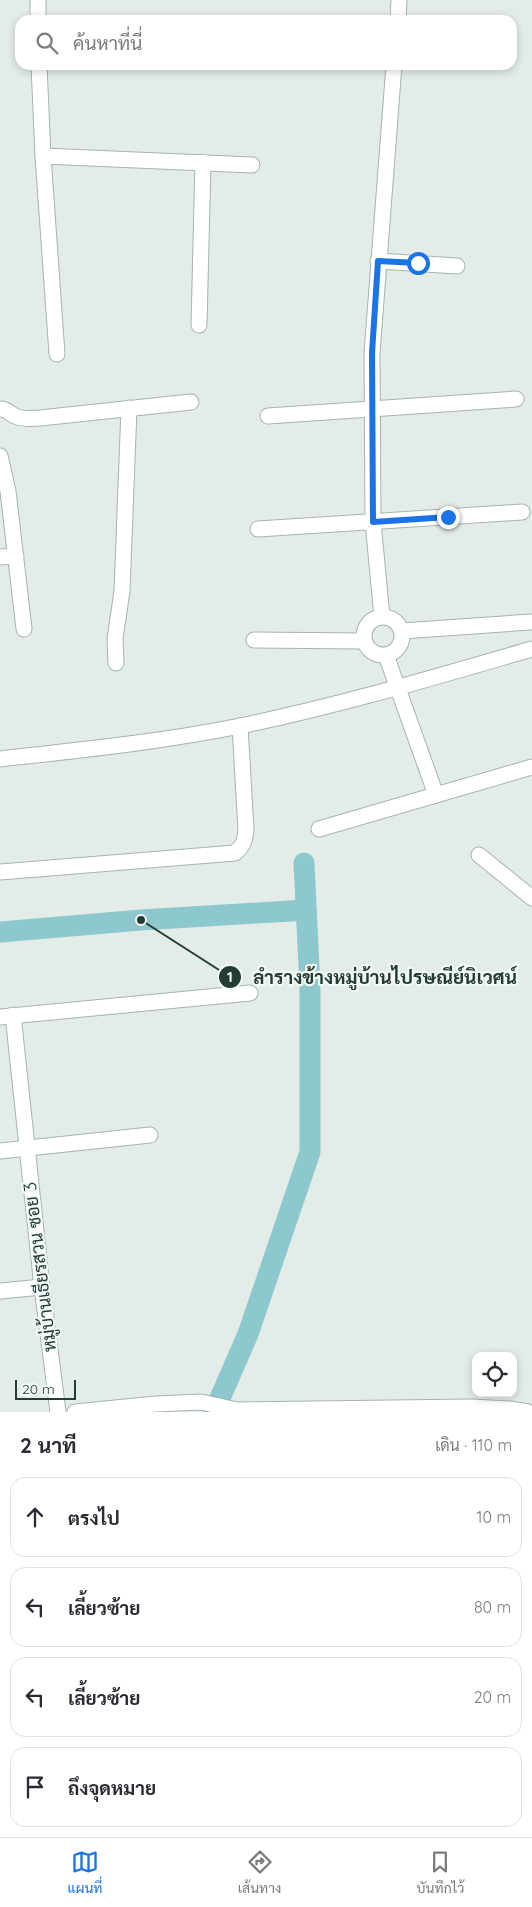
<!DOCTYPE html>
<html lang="th">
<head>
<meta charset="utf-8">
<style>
	body { margin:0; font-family:Quicksand,Sarabun,sans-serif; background:#f7f7f7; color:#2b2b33 }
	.controls { position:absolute; right:15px; bottom:15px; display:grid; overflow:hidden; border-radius:10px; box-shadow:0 2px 8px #0003 }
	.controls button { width:45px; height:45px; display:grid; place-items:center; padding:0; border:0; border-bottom:1px solid #e1e1e2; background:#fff; color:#2b2b33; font:25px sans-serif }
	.scale { position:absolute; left:15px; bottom:12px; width:61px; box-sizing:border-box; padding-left:5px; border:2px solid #233c34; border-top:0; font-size:14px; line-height:18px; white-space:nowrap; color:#233c34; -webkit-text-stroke:4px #f3f9f5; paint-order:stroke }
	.stop { position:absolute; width:15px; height:15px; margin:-11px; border:4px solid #1a73e8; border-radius:50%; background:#fff }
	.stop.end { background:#1a73e8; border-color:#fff; box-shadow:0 1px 5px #0008 }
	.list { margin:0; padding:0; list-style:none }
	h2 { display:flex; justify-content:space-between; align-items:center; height:65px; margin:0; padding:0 20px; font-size:21px }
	h2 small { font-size:16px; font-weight:400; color:#7c7c81 }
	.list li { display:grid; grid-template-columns:32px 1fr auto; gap:15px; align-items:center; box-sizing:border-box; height:80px; margin:0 10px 10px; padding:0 10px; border:1px solid #e1e1e2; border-radius:15px }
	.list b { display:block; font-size:19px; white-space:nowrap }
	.list em { font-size:16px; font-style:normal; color:#7c7c81 }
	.icon { flex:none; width:28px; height:28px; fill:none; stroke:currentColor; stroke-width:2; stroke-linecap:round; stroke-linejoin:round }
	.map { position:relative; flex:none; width:532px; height:1412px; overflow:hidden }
	.search { position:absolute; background:#fff; box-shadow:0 2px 8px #0003; left:15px; right:15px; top:15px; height:55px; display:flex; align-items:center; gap:12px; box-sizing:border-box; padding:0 18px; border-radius:15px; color:#7c7c81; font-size:19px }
	.sheet { height:425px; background:#fff }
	nav { display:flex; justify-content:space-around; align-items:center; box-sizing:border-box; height:70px; border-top:1px solid #e1e1e2; background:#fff; font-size:14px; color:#7c7c81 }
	nav a { display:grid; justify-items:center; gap:2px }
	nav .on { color:#1a73e8 }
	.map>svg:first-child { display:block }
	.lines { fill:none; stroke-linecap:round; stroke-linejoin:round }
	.canal { stroke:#8dc8cf; stroke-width:21 }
	.minor-casing { stroke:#a6b4ae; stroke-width:17 }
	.minor { stroke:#fff; stroke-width:15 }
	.route { stroke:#1a73e8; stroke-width:6 }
	.labels { text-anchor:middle; stroke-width:4.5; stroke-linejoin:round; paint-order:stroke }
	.street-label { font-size:18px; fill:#233c34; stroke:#f3f9f5 }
	.leader { fill:none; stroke:#233c34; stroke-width:2 }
	.callout-dot { fill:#233c34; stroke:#f3f9f5; stroke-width:2 }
	.mark-label { font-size:15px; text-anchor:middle; font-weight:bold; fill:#fff }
	.callout-label { font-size:19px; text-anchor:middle; font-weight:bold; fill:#233c34; stroke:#f3f9f5; stroke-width:4.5; stroke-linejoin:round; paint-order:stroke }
</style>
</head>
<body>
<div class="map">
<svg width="532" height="1412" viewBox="0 0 532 1412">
	<rect width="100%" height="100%" fill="#e3ece7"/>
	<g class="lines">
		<g class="canal">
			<path d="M0 932 141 920 306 910"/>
			<path d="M214 1412 248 1334 310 1152V988L304 863"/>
		</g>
		<g class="minor-casing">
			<g id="minor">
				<path d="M38 0V20"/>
				<path d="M398 20 399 0"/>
				<path d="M39 65 43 156 57 354"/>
				<path d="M43 156 252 165"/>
				<path d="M378 261 457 266"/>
				<path d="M199 325 203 162"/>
				<path d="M0 409C7 409 9 413 15 416 23 420 32 418 40 418L191 402"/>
				<path d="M268 416 516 399"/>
				<path d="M0 456 8 491 24 629"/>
				<path d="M258 529 522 512"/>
				<path d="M0 557 16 556"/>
				<circle cx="383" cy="636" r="19"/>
				<path d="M382 617 373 522 372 353 394 65"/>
				<path d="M402 631 530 622"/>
				<path d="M254 640 364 641"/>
				<path d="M386 655 436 795"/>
				<path d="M116 663 115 639 122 591 129 408"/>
				<path d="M0 759C80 750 161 742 240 726 338 706 435 677 532 649"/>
				<path d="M319 829 532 767"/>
				<path d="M479 855 532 898"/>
				<path d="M0 872 235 853C243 846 245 841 246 830L240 726"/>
				<path d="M13 1015 42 1287 58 1412"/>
				<path d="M0 1017 250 993"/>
				<path d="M0 1151 150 1135"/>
				<path d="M0 1291 42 1287"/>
				<path d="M75 1412 156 1404 201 1402 237 1410 471 1407 510 1409 528 1412"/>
			</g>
		</g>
		<use href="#minor" class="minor"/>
	</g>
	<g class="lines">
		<path class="route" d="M418 263 378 261 372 353 373 522 448 517"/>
	</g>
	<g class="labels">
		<g class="street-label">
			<text transform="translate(40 1267) rotate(-97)" y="6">หมู่บ้านเธียรสวน ซอย 3</text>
		</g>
	</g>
	<path class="leader" d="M141 920L230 977"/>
	<g class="callout-dot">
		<circle cx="141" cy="920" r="5"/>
		<circle cx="230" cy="977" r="12"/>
	</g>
	<g class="mark-label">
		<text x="230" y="982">1</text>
	</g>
	<g class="callout-label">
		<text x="385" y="984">ลำรางข้างหมู่บ้านไปรษณีย์นิเวศน์</text>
	</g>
</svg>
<div class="controls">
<button><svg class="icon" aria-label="locate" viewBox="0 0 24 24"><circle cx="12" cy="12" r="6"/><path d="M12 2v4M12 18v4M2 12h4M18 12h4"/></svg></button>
</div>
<div class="scale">20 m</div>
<div class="stop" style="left:418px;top:263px"></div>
<div class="stop end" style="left:448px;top:517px"></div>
<div class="search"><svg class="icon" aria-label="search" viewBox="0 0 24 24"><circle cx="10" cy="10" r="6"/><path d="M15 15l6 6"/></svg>ค้นหาที่นี่</div>
</div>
<section class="sheet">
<h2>2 นาที<small>เดิน · 110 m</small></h2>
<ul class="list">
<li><svg class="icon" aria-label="ahead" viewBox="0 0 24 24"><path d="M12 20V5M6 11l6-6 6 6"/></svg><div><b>ตรงไป</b></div><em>10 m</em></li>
<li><svg class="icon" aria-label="left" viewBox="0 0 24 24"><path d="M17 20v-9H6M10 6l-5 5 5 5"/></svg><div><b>เลี้ยวซ้าย</b></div><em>80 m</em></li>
<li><svg class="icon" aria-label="left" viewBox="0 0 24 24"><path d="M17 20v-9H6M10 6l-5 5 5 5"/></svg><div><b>เลี้ยวซ้าย</b></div><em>20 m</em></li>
<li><svg class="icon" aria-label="arrive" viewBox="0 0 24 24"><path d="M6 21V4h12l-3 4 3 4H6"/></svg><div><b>ถึงจุดหมาย</b></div></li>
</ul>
</section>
<nav>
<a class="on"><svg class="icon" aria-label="map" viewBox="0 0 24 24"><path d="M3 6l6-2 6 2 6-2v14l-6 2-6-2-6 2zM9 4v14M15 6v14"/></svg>แผนที่</a>
<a><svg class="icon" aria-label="directions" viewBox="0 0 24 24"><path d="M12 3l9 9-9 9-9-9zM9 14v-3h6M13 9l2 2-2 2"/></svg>เส้นทาง</a>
<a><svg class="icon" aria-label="saved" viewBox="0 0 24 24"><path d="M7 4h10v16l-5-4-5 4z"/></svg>บันทึกไว้</a>
</nav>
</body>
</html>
